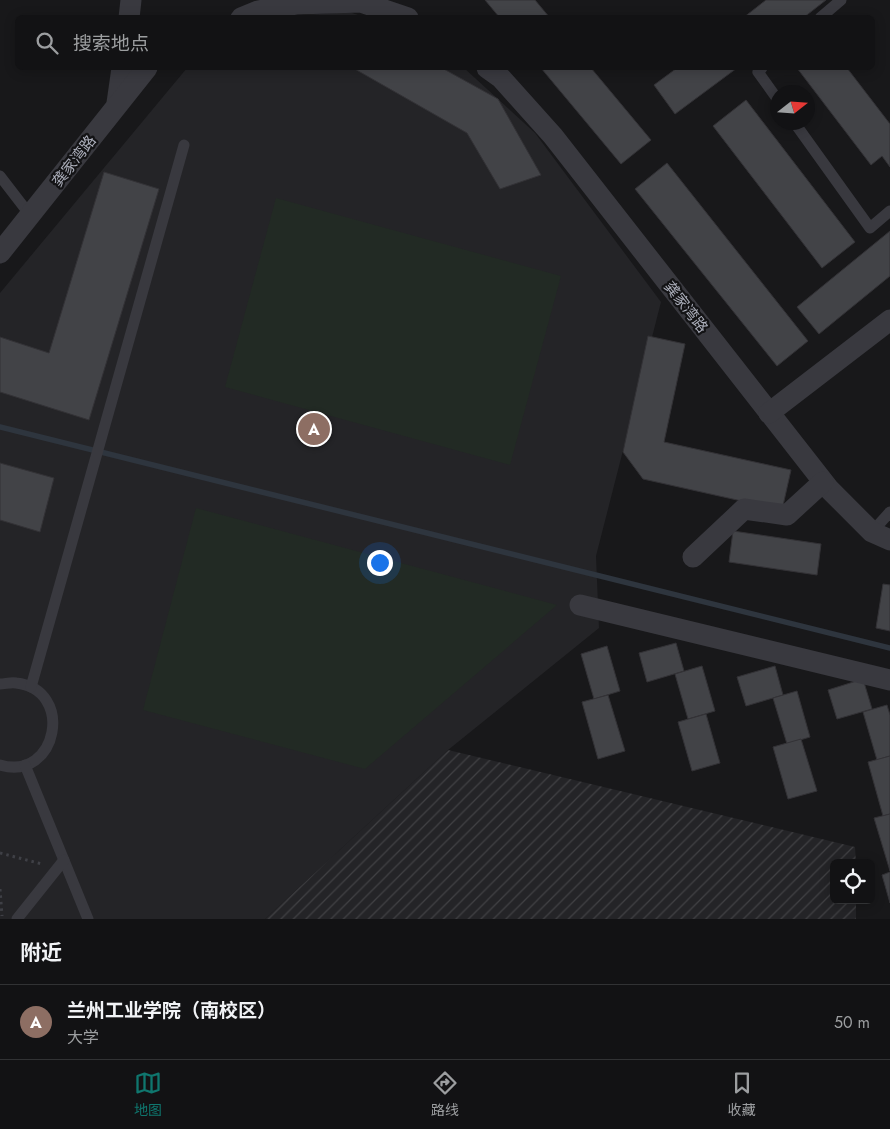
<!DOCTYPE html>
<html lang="zh">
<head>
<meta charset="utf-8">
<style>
	body { margin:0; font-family:Jost,"Noto Sans SC",sans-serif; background:#1b1b1d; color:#f1f3f6 }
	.controls { position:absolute; right:15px; bottom:15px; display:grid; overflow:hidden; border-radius:8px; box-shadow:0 2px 12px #0003 }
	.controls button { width:45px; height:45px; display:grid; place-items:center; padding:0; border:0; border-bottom:1px solid #313234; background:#121214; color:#f1f3f6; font:25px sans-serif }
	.compass { position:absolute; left:770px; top:85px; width:45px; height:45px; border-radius:50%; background:#121214; box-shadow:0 2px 12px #0003; rotate:73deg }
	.you { position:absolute; left:379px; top:562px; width:18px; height:18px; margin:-12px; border:4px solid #fff; border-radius:50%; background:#1a73e8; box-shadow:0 0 0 8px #1a73e833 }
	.badge { display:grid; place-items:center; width:32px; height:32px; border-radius:50%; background:#0f766e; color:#fff; font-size:16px; font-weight:700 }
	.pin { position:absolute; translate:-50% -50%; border:2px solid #fff; box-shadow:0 1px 5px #0006 }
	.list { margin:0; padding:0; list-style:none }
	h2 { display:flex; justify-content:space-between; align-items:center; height:65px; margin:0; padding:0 20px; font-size:21px }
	h2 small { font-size:16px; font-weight:400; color:#9c9ea0 }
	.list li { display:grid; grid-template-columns:32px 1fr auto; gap:15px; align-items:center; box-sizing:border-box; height:75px; padding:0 20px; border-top:1px solid #313234 }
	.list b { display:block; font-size:19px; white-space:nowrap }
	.list p { margin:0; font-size:16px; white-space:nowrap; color:#9c9ea0 }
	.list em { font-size:16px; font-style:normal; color:#9c9ea0 }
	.icon { flex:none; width:28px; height:28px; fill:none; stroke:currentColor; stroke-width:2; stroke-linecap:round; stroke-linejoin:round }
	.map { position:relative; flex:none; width:890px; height:919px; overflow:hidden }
	.search { position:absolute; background:#121214; box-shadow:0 2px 12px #0003; left:15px; right:15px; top:15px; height:55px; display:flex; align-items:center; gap:12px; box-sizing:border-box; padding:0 18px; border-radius:8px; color:#9c9ea0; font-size:19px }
	.sheet { height:140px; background:#121214 }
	nav { display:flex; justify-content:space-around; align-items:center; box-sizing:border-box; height:70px; border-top:1px solid #313234; background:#121214; font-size:14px; color:#9c9ea0 }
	nav a { display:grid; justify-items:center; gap:2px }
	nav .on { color:#0f766e }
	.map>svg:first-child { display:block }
	.built { fill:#242427 }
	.industrial { fill:url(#industrial-furrows) }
	.pitch { fill:#222a24 }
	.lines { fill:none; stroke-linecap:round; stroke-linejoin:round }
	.stream { stroke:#2e353e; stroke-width:5.5 }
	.building { fill:#424347; stroke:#333236 }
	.path { stroke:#3f4046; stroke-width:3; stroke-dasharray:2.5 4; stroke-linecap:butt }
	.service { stroke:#39393f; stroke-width:11 }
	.minor { stroke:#39393f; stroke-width:21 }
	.labels { text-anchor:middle; stroke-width:4.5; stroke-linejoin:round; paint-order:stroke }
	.street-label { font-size:15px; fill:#abaeba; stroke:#131315 }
</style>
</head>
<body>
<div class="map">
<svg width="890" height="919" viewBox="0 0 890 919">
	<defs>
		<pattern id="industrial-furrows" width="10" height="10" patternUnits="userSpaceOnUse" patternTransform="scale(1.25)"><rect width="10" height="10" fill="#242427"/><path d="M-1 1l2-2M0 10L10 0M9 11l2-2" fill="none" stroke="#414144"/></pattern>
	</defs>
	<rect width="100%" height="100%" fill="#18181a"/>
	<g class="built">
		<path d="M349 12 364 17 273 18 274 17Z"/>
		<path d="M187 68H464L535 133 661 302 596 556 599 628 448 750 265 919H0V293Z"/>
	</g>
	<path class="industrial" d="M448 750 855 847 856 863H834V900H856V919H265Z"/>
	<g class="pitch">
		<path d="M276 198 561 276 510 465 225 387Z"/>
		<path d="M196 508 557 605 365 769 143 710Z"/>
	</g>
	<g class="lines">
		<path class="stream" d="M0 427 890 648"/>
	</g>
	<g class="building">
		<path d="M485 0H535L550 18H500Z"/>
		<path d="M766 0H826L803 18H743Z"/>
		<path d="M353 68H442L498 99 541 175 500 189 467 133Z"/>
		<path d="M541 68H591L651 140 621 164Z"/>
		<path d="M677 68H737L675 114 654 85Z"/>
		<path d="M797 68H847L890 124V167L882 156 871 165Z"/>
		<path d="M746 100 855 242 822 268 713 126Z"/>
		<path d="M667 163 808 341 777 366 635 189Z"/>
		<path d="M104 172 159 189 89 420 0 392V337L49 353Z"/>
		<path d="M890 231V276L819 334 797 307Z"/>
		<path d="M648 336 685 344 664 442 791 470 782 510 643 479 623 452Z"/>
		<path d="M0 463 54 478 40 532 0 520Z"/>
		<path d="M733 531 821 544 817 575 729 562Z"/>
		<path d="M883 584 890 585V631L876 628Z"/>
		<path d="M676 643 684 671 647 682 639 653Z"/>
		<path d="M607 646 620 691 594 699 581 654Z"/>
		<path d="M702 666 715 711 688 719 675 674Z"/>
		<path d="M775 666 783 695 746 706 737 677Z"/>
		<path d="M863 679 872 709 837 719 828 690Z"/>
		<path d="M797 691 810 737 787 744 773 698Z"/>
		<path d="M608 695 625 751 598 759 582 702Z"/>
		<path d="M887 705 890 715V756L877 760 863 712Z"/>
		<path d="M706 714 720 763 692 771 678 722Z"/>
		<path d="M801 739 817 791 788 799 773 747Z"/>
		<path d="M890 756V814L883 816 868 762Z"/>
		<path d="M890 814V871L874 818Z"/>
		<path d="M890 872V903L882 875Z"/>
	</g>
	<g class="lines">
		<g class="path">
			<path d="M0 853 42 864"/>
			<path d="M0 889 2 916"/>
		</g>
		<g class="service">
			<path d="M820 18 841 0"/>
			<path d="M762 68 758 72 778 100"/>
			<path d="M794 122 870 228 890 211"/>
			<path d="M0 176 30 215"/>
			<path d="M872 532 890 512"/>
			<path d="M0 684C5 684 11 682 16 683 75 689 58 782 0 765"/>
			<path d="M31 687 184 145"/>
			<path d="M25 765 88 919"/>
			<path d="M17 919 64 860"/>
		</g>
		<g class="minor">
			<path d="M129 18 131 0"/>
			<path d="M241 18 258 11 297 4 361 2 408 18"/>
			<path d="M487 68 501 78 553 136 829 489 872 532 890 540"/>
			<path d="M117 103 122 68"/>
			<path d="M0 253 147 68"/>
			<path d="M769 413 890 320"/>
			<path d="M693 557 744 509 787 515 823 482"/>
			<path d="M580 605 890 680"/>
		</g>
	</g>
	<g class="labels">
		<g class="street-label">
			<text transform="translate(74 161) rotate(-52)" y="5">龚家湾路</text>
			<text transform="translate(686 307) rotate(52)" y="5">龚家湾路</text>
		</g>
	</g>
</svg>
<div class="controls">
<button><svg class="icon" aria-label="locate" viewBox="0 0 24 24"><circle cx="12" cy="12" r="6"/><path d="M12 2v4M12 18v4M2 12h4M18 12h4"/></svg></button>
</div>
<svg class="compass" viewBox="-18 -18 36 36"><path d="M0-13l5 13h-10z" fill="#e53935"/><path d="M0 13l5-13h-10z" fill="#9c9ea0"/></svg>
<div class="you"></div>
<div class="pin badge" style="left:314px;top:429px;background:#8d6e63">A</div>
<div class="search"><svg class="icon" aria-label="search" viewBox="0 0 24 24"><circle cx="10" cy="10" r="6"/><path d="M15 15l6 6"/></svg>搜索地点</div>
</div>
<section class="sheet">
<h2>附近<small></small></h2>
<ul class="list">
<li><span class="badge" style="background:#8d6e63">A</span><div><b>兰州工业学院（南校区）</b><p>大学</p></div><em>50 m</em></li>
</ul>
</section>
<nav>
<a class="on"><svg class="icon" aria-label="map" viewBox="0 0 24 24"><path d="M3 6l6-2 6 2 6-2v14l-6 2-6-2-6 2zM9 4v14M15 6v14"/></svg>地图</a>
<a><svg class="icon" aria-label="directions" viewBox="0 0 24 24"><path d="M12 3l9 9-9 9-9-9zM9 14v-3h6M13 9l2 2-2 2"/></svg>路线</a>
<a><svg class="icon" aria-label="saved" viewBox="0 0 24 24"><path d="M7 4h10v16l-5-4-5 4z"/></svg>收藏</a>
</nav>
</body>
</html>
